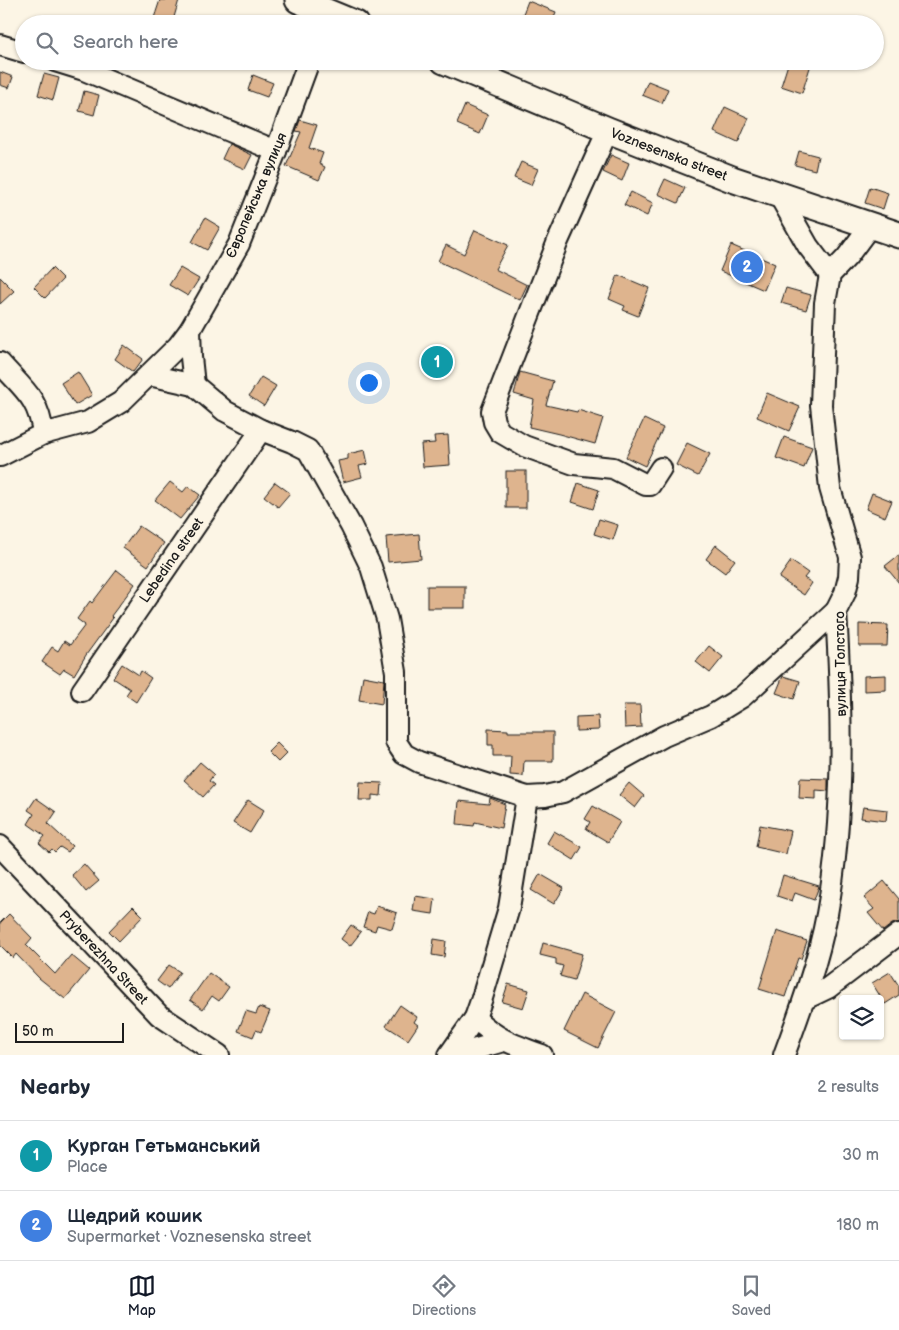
<!DOCTYPE html>
<html lang="en">
<head>
<meta charset="utf-8">
<style>
	body { margin:0; font-family:"Balsamiq Sans",sans-serif; background:#f2f2f3; color:#1f2937 }
	.controls { position:absolute; right:15px; bottom:15px; display:grid; overflow:hidden; border-radius:5px; box-shadow:0 1px 4px #0004 }
	.controls button { width:45px; height:45px; display:grid; place-items:center; padding:0; border:0; border-bottom:1px solid #e0e1e3; background:#fff; color:#1f2937; font:25px sans-serif }
	.scale { position:absolute; left:15px; bottom:12px; width:109px; box-sizing:border-box; padding-left:5px; border:2px solid #1c1c1c; border-top:0; font-size:14px; line-height:18px; white-space:nowrap; color:#1c1c1c; -webkit-text-stroke:4px #fcf5e5; paint-order:stroke }
	.you { position:absolute; left:368px; top:382px; width:18px; height:18px; margin:-12px; border:4px solid #fff; border-radius:50%; background:#1a73e8; box-shadow:0 0 0 8px #1a73e833 }
	.badge { display:grid; place-items:center; width:32px; height:32px; border-radius:50%; background:#111827; color:#fff; font-size:16px; font-weight:700 }
	.pin { position:absolute; translate:-50% -50%; border:2px solid #fff; box-shadow:0 1px 5px #0006 }
	.list { margin:0; padding:0; list-style:none }
	h2 { display:flex; justify-content:space-between; align-items:center; height:65px; margin:0; padding:0 20px; font-size:21px }
	h2 small { font-size:16px; font-weight:400; color:#747a83 }
	.list li { display:grid; grid-template-columns:32px 1fr auto; gap:15px; align-items:center; box-sizing:border-box; height:70px; padding:0 20px; border-top:1px solid #e0e1e3 }
	.list b { display:block; font-size:19px; white-space:nowrap }
	.list p { margin:0; font-size:16px; white-space:nowrap; color:#747a83 }
	.list em { font-size:16px; font-style:normal; color:#747a83 }
	.icon { flex:none; width:28px; height:28px; fill:none; stroke:currentColor; stroke-width:2; stroke-linecap:round; stroke-linejoin:round }
	.map { position:relative; flex:none; width:899px; height:1055px; overflow:hidden }
	.search { position:absolute; background:#fff; box-shadow:0 1px 4px #0004; left:15px; right:15px; top:15px; height:55px; display:flex; align-items:center; gap:12px; box-sizing:border-box; padding:0 18px; border-radius:28px; color:#747a83; font-size:19px }
	.sheet { height:205px; background:#fff }
	nav { display:flex; justify-content:space-around; align-items:center; box-sizing:border-box; height:70px; border-top:1px solid #e0e1e3; background:#fff; font-size:14px; color:#747a83 }
	nav a { display:grid; justify-items:center; gap:2px }
	nav .on { color:#111827 }
	.map>svg:first-child { display:block }
	.building { fill:#deb48e; stroke:#1c1c1c }
	.lines { fill:none; stroke-linecap:round; stroke-linejoin:round }
	.minor-casing { stroke:#1c1c1c; stroke-width:24 }
	.major-casing { stroke:#1c1c1c; stroke-width:29 }
	.minor { stroke:#fcf5e5; stroke-width:20 }
	.major { stroke:#fcf5e5; stroke-width:25 }
	.labels { text-anchor:middle; stroke-width:4; stroke-linejoin:round; paint-order:stroke }
	.street-label { font-size:14px; fill:#1c1c1c; stroke:#fcf5e5 }
</style>
</head>
<body>
<div class="map">
<svg width="899" height="1055" viewBox="0 0 899 1055">
	<rect width="100%" height="100%" fill="#fcf5e5"/>
	<filter id="ink" filterUnits="userSpaceOnUse"><feTurbulence type="fractalNoise" baseFrequency=".02" numOctaves="2"/><feDisplacementMap in="SourceGraphic" scale="10" xChannelSelector="R" yChannelSelector="G"/><feConvolveMatrix kernelMatrix="1 2 1 2 8 2 1 2 1" color-interpolation-filters="sRGB"/></filter>
	<g filter="url(#ink)">
		<g class="building">
			<path d="M160 0H179L172 24H162L153 21Z"/>
			<path d="M528 1 556 12 551 24H519Z"/>
			<path d="M789 61H812L802 93 781 86Z"/>
			<path d="M0 72 13 77 9 88 0 85Z"/>
			<path d="M44 74 59 78 53 100 38 95Z"/>
			<path d="M253 75 273 83 267 97 248 90Z"/>
			<path d="M648 81 668 89 662 103 642 95Z"/>
			<path d="M84 91 99 95 94 115 79 111Z"/>
			<path d="M465 105 488 115 480 134 457 124Z"/>
			<path d="M725 107 749 118 738 143 714 132Z"/>
			<path d="M300 120 317 125 309 148 323 153 319 164 325 167 319 180 286 166 301 132 296 131Z"/>
			<path d="M229 144 252 155 245 169 222 159Z"/>
			<path d="M799 151 818 156 815 170 795 165Z"/>
			<path d="M611 155 629 163 622 181 603 172Z"/>
			<path d="M521 162 538 169 531 185 514 178Z"/>
			<path d="M665 179 685 188 678 203 658 194Z"/>
			<path d="M870 187 888 193 883 209 865 203Z"/>
			<path d="M631 192 653 203 647 216 624 205Z"/>
			<path d="M205 218 220 227 207 250 192 242Z"/>
			<path d="M475 230 508 245 495 269 527 285 520 300 438 261 446 245 464 254Z"/>
			<path d="M731 245 775 264 764 290 720 271Z"/>
			<path d="M52 268 63 279 45 298 34 287Z"/>
			<path d="M180 268 199 279 188 296 169 285Z"/>
			<path d="M618 275 649 288 638 316 623 310 625 306 609 299Z"/>
			<path d="M0 277 14 291 0 304Z"/>
			<path d="M786 288 811 295 806 310 781 303Z"/>
			<path d="M124 345 143 359 133 372 115 359Z"/>
			<path d="M78 372 92 395 75 405 61 383Z"/>
			<path d="M520 372 553 381 546 405 577 412 578 410 603 418 595 444 559 434 529 427 534 400 514 394Z"/>
			<path d="M261 377 276 386 264 406 249 396Z"/>
			<path d="M767 393 800 407 789 431 757 417Z"/>
			<path d="M644 419 663 428 645 466 626 457Z"/>
			<path d="M448 435 450 465 423 467 421 444 435 443 434 436Z"/>
			<path d="M784 437 812 447 804 468 776 458Z"/>
			<path d="M687 443 710 454 698 476 676 465Z"/>
			<path d="M365 450 368 464 359 466 362 477 343 482 338 461 348 459V454Z"/>
			<rect x="506" y="471" width="20" height="37"/>
			<path d="M170 482 183 492 188 486 200 495 180 519 155 500Z"/>
			<path d="M275 482 290 493 278 507 264 496Z"/>
			<path d="M578 483 599 490 593 509 572 502Z"/>
			<path d="M872 493 892 501 885 517 866 509Z"/>
			<path d="M599 519 618 525 613 540 594 534Z"/>
			<path d="M139 526 164 543 148 566 123 548Z"/>
			<path d="M419 534 421 559 388 562 386 537Z"/>
			<path d="M716 545 735 560 725 573 706 559Z"/>
			<path d="M899 555V583L885 566Z"/>
			<path d="M791 561 808 573 804 578 812 583 804 595 779 578Z"/>
			<path d="M117 570 135 584 111 616 113 618 86 655 74 675 64 669 60 674 42 662 52 647 58 651 64 641 70 645 85 625 77 619 90 601 92 603Z"/>
			<rect x="427" y="586" width="38" height="22"/>
			<path d="M859 624 888 625 887 646H859Z"/>
			<path d="M709 646 723 657 710 673 696 662Z"/>
			<path d="M122 664 139 675 141 671 151 678 136 702 126 695 130 689 113 678Z"/>
			<path d="M886 675V690L864 691V676Z"/>
			<path d="M363 676 384 680 382 704 359 700Z"/>
			<path d="M783 676 800 681 794 699 776 693Z"/>
			<path d="M624 705H640L641 727 625 728Z"/>
			<path d="M598 716 599 730 576 731V717Z"/>
			<path d="M488 729 508 730V732H553V761H524L523 776 510 775 511 756H493V745H488Z"/>
			<path d="M277 743 287 753 278 762 268 752Z"/>
			<path d="M200 762 214 774 209 781 214 785 203 797 184 780Z"/>
			<path d="M800 778 828 779V791L816 790V799L799 798Z"/>
			<path d="M360 782 382 783 381 796 372 795V800H359Z"/>
			<path d="M629 783 644 796 635 808 619 795Z"/>
			<path d="M36 798 56 812 48 824 72 846 68 852 60 847 55 852 52 849 49 852 39 843 45 836 28 824 34 814 28 810Z"/>
			<path d="M490 798 505 804 501 828 475 822 474 826 457 824 459 801 489 804Z"/>
			<path d="M248 800 264 810 250 833 233 823Z"/>
			<path d="M593 806 620 822 608 842 586 829 590 822 585 819Z"/>
			<path d="M863 807 887 810 886 821 861 818Z"/>
			<path d="M760 825 791 831 786 854 756 847Z"/>
			<path d="M554 831 582 847 574 860 547 843Z"/>
			<path d="M84 864 99 881 86 892 72 875Z"/>
			<path d="M540 874 564 888 554 904 531 890Z"/>
			<path d="M783 875 819 886 814 900 795 893 792 901 777 896Z"/>
			<path d="M884 881 899 899V922L892 924 883 931 868 913 874 909 864 898Z"/>
			<path d="M415 896 435 899 433 914 413 911Z"/>
			<path d="M133 906 143 916 119 941 109 931Z"/>
			<path d="M377 906 397 913 392 929 377 925 375 931 363 927 368 912 374 914Z"/>
			<path d="M9 914 32 938 26 945 55 974 71 955 89 970 65 999 39 978 16 954 13 958 0 945V923Z"/>
			<path d="M351 925 361 932 350 946 341 939Z"/>
			<path d="M777 931 807 941 801 959 798 958 785 997 759 989Z"/>
			<path d="M434 939 446 941 444 957 432 955Z"/>
			<path d="M543 943 582 954 574 980 560 976 563 966 556 964V959L540 955Z"/>
			<path d="M169 965 180 972 168 989 157 981Z"/>
			<path d="M890 972 899 986V995L885 1004 872 983Z"/>
			<path d="M209 973 229 987 219 1001 212 996 203 1009 190 1000Z"/>
			<path d="M508 984 529 990 523 1008 502 1002Z"/>
			<path d="M582 994 616 1012 598 1048 564 1031Z"/>
			<path d="M400 1005 417 1017 414 1022 418 1025 408 1040 386 1026Z"/>
			<path d="M259 1007 270 1011 261 1032 256 1030 253 1037 238 1031 246 1011 256 1014Z"/>
		</g>
		<g class="lines">
			<g class="minor-casing">
				<g id="minor">
					<path d="M0 45 24 52"/>
					<path d="M55 61 84 70 276 151"/>
					<path d="M608 130 558 241 492 411 494 422 500 432 524 446 574 464 613 468 646 485H650L661 468"/>
					<path d="M779 195 808 246 830 275"/>
					<path d="M190 330 191 357 194 385"/>
					<path d="M0 363C23 389 39 398 43 434"/>
					<path d="M149 375 194 385 225 411 261 430 292 442 308 450 351 526 371 567 387 619 396 672V742L404 754 419 762 527 797 545 796 563 792 664 736 711 716 742 697 836 611"/>
					<path d="M0 456 43 434 88 422 121 402 178 346 190 330 239 244 276 151 309 61"/>
					<path d="M82 691 261 430"/>
					<path d="M0 846 159 1015 219 1055"/>
					<path d="M805 999 828 988 899 934"/>
					<path d="M475 1018C496 1039 514 1045 542 1055"/>
					<path d="M449 1055 475 1018 482 998 509 908 527 797"/>
					<path d="M455 1055 504 1041"/>
					<path d="M784 1055C801 1009 818 962 827 914 845 815 842 711 836 611L845 593 849 577 850 557 830 488 821 405 825 303 830 275 847 257 870 226"/>
				</g>
			</g>
			<g class="major-casing">
				<g id="major">
					<path d="M298 0 356 24"/>
					<path d="M444 61 608 130 732 179 899 235"/>
				</g>
			</g>
			<use href="#minor" class="minor"/>
			<use href="#major" class="major"/>
		</g>
	</g>
	<g class="labels">
		<g class="street-label">
			<text transform="translate(669 154) rotate(21)" y="5">Voznesenska street</text>
			<text transform="translate(256 195) rotate(-67)" y="5">Європейська вулиця</text>
			<text transform="translate(171 560) rotate(-55)" y="5">Lebedina street</text>
			<text transform="translate(840 664) rotate(-91)" y="5">вулиця Толстого</text>
			<text transform="translate(104 957) rotate(47)" y="5">Pryberezhna Street</text>
		</g>
	</g>
</svg>
<div class="controls">
<button><svg class="icon" aria-label="layers" viewBox="0 0 24 24"><path d="M12 4l9 5-9 5-9-5zM3 14l9 5 9-5"/></svg></button>
</div>
<div class="scale">50 m</div>
<div class="you"></div>
<div class="pin badge" style="left:437px;top:362px;background:#0f9aa8">1</div>
<div class="pin badge" style="left:747px;top:267px;background:#3f7fe0">2</div>
<div class="search"><svg class="icon" aria-label="search" viewBox="0 0 24 24"><circle cx="10" cy="10" r="6"/><path d="M15 15l6 6"/></svg>Search here</div>
</div>
<section class="sheet">
<h2>Nearby<small>2 results</small></h2>
<ul class="list">
<li><span class="badge" style="background:#0f9aa8">1</span><div><b>Курган Гетьманський</b><p>Place</p></div><em>30 m</em></li>
<li><span class="badge" style="background:#3f7fe0">2</span><div><b>Щедрий кошик</b><p>Supermarket · Voznesenska street</p></div><em>180 m</em></li>
</ul>
</section>
<nav>
<a class="on"><svg class="icon" aria-label="map" viewBox="0 0 24 24"><path d="M3 6l6-2 6 2 6-2v14l-6 2-6-2-6 2zM9 4v14M15 6v14"/></svg>Map</a>
<a><svg class="icon" aria-label="directions" viewBox="0 0 24 24"><path d="M12 3l9 9-9 9-9-9zM9 14v-3h6M13 9l2 2-2 2"/></svg>Directions</a>
<a><svg class="icon" aria-label="saved" viewBox="0 0 24 24"><path d="M7 4h10v16l-5-4-5 4z"/></svg>Saved</a>
</nav>
</body>
</html>
